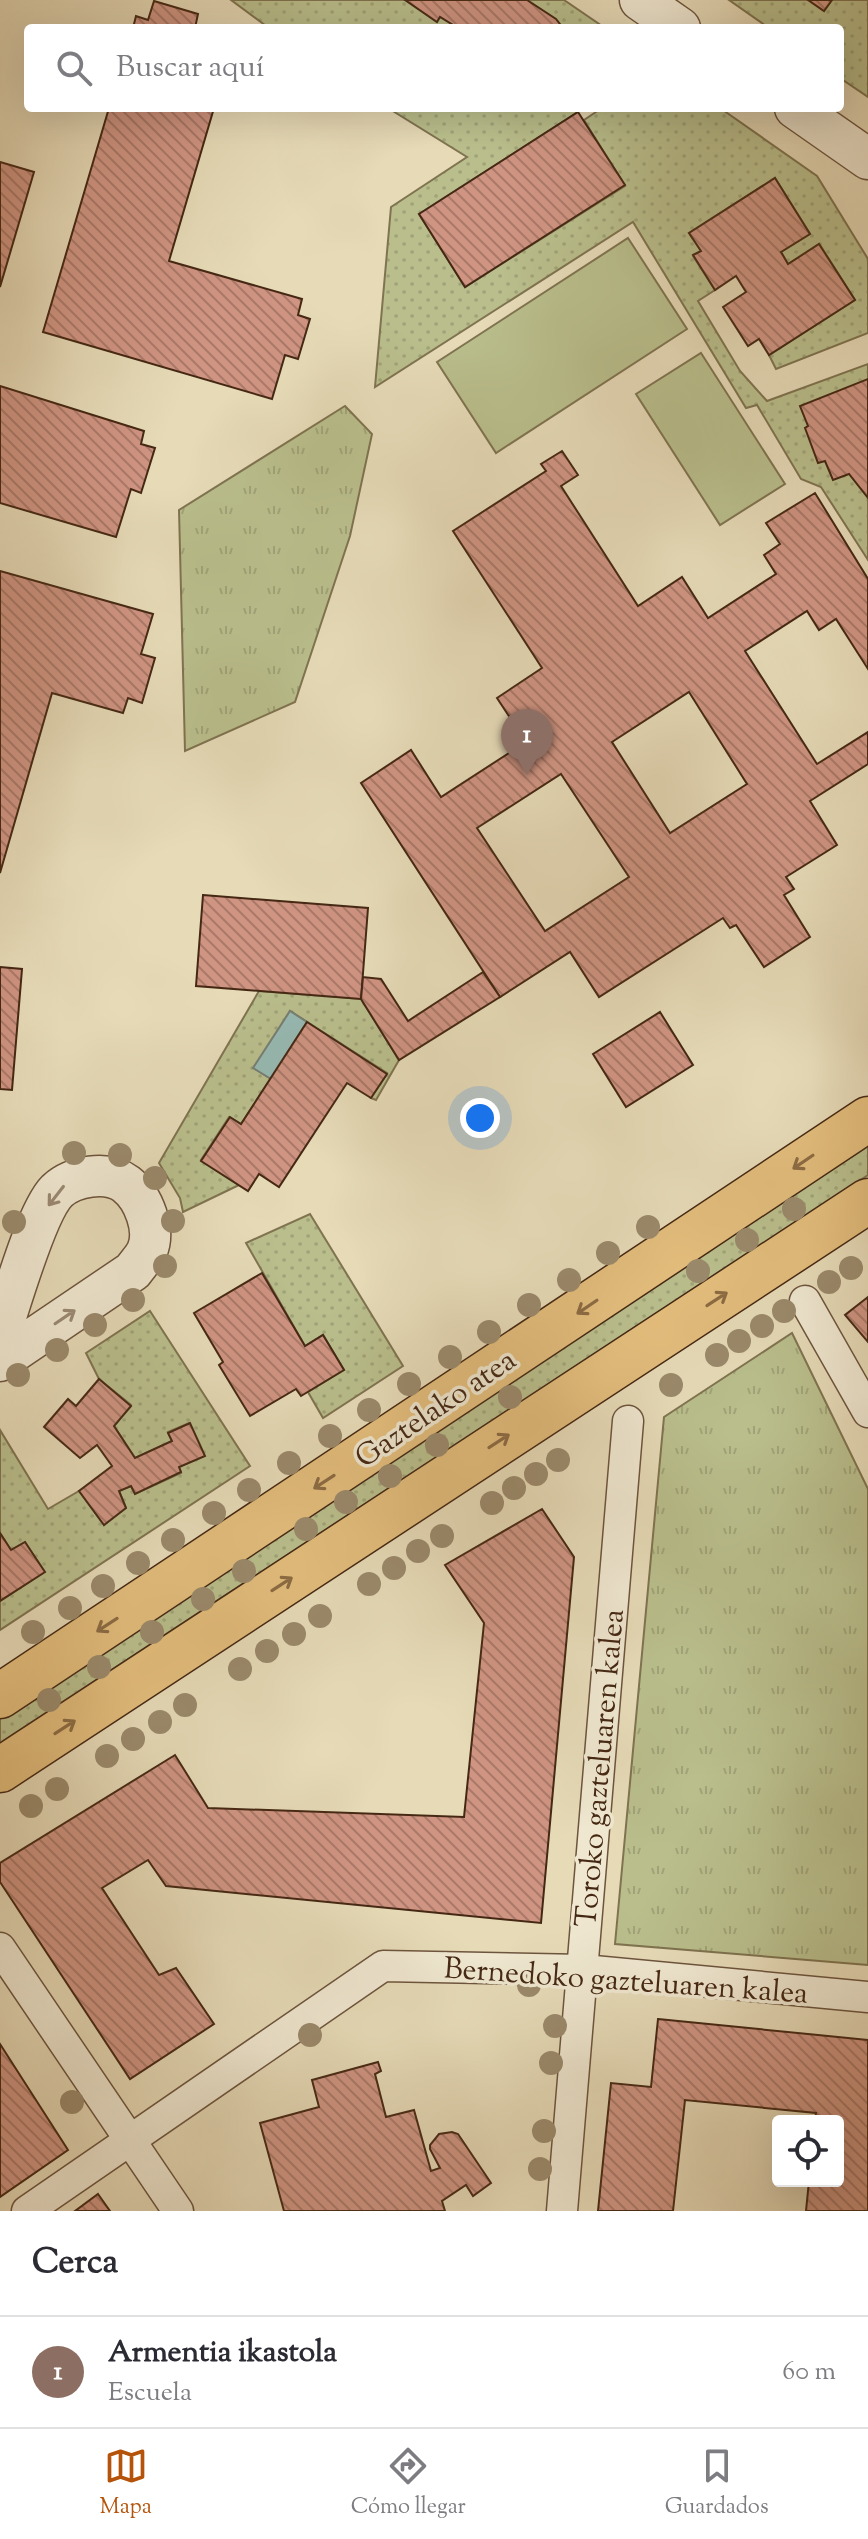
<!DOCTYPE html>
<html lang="es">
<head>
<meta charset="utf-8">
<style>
	body { margin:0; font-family:"Sorts Mill Goudy",serif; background:#f2f2f3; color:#2b2b33 }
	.controls { position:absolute; right:24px; bottom:24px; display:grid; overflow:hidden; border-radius:8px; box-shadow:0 8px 32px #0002 }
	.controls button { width:72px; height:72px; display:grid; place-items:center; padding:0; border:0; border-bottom:2px solid #e1e1e2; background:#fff; color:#2b2b33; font:40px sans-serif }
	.you { position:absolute; left:480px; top:1118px; width:28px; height:28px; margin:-20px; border:6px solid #fff; border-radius:50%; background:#1a73e8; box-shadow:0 0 0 12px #1a73e833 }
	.badge { display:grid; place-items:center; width:52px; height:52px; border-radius:50%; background:#b45309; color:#fff; font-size:26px; font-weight:700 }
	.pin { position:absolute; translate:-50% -66px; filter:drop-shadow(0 2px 4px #0008) }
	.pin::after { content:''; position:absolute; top:42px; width:28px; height:24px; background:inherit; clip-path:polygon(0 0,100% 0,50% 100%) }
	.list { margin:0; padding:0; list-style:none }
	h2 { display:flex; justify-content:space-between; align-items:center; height:104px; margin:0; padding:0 32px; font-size:34px }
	h2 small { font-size:26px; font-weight:400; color:#7c7c81 }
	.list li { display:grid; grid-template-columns:52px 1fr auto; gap:24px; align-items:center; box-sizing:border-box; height:112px; padding:0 32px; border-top:2px solid #e1e1e2 }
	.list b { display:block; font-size:30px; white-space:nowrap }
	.list p { margin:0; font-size:26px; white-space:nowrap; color:#7c7c81 }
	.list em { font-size:26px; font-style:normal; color:#7c7c81 }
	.icon { flex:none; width:44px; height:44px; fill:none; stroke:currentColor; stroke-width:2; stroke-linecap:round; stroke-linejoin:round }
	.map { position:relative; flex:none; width:868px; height:2211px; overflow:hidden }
	.search { position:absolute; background:#fff; box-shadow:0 8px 32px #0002; left:24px; right:24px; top:24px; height:88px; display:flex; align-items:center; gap:20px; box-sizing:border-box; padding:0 28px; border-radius:8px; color:#7c7c81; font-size:30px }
	.sheet { height:216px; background:#fff }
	nav { display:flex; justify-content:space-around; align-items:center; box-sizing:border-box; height:112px; border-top:2px solid #e1e1e2; background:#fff; font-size:22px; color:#7c7c81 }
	nav a { display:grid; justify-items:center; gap:4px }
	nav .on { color:#b45309 }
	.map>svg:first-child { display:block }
	.grass { fill:url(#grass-tufts); stroke:#7f7350; stroke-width:2 }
	.garden { fill:url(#garden-dots); stroke:#7f7350; stroke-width:2 }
	.pitch { fill:#b9be8c; stroke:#7f7350; stroke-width:2 }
	.water { fill:#97bab4; stroke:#768074; stroke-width:2 }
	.building { fill:url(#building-back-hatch); stroke:#452814; stroke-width:2; fill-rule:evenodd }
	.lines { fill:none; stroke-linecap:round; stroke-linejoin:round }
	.pedestrian-casing { stroke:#6d543d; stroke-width:33 }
	.minor-casing { stroke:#6d543d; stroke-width:43 }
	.primary-casing { stroke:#452814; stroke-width:47 }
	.pedestrian { stroke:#efe7d0; stroke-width:30 }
	.minor { stroke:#efe7d0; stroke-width:40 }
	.primary { stroke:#e3bd7c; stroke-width:44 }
	.tree { fill:#9a896b }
	.oneway { stroke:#8c6b43 }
	.oneway2 { stroke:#9a8872 }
	.labels { text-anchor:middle; stroke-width:7; stroke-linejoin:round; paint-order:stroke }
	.street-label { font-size:30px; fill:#452814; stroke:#efe7d0 }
</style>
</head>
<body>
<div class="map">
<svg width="868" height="2211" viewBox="0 0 868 2211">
	<defs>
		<pattern id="grass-tufts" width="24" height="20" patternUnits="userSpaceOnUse" patternTransform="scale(2)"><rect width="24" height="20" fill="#b9be8c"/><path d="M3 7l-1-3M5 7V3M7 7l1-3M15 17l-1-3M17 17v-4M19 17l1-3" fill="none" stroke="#a0a378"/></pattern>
		<pattern id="garden-dots" width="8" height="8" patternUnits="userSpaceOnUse" patternTransform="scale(2)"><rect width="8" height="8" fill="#b9be8c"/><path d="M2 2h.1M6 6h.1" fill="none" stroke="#a0a378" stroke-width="1.8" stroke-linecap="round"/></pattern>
		<pattern id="building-back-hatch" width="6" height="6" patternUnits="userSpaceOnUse" patternTransform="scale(2)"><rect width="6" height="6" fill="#cf9482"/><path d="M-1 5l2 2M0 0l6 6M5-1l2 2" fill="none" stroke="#aa7969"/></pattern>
	</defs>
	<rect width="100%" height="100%" fill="#e6dab7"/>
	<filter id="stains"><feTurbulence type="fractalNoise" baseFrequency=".0025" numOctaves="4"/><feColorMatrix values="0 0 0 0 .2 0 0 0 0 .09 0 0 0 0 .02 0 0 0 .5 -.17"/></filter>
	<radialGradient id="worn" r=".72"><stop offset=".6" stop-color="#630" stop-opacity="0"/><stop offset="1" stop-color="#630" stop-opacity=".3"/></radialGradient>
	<g class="grass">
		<path d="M345 406 372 434 350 536 295 702 185 751 179 510Z"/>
		<path d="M792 1333 868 1489V1965L615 1944 664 1417Z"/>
	</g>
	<g class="garden">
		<path d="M231 0H564L605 28H269Z"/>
		<path d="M729 0H868V97L840 78V28H769Z"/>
		<path d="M388 108H576L578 112 419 214 465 287 625 186 584 120 602 108H720L817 176 868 259V333L776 369 769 355 855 300 820 245 788 264 781 252 810 234 775 178 689 233 701 251 693 256 715 290 698 301 740 371 767 401 868 364V560L821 487 801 479 757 405 746 408 633 222 375 387 391 207 467 157Z"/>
		<path d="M259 991 361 999 399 1060 376 1100 371 1098 387 1073 290 1011 254 1068 271 1079 241 1124 229 1117 201 1160 239 1185 183 1212 180 1198 159 1163Z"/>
		<path d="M868 1146V1175L0 1743V1718Z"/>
		<path d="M310 1214 403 1366 323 1418 308 1392 344 1370 323 1335 305 1346 246 1243Z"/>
		<path d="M150 1311 250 1466 0 1630V1601L44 1572 25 1542 11 1550 0 1533V1430L48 1509 79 1491 104 1525 126 1508 119 1491 131 1486 135 1494 181 1473 179 1467 204 1456 189 1423 168 1432 172 1441 135 1458 114 1426 131 1405 99 1379 86 1353Z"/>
	</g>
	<g class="pitch">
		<path d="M628 238 687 329 496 453 437 362Z"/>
		<path d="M701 353 785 484 720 525 636 394Z"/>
	</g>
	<path class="water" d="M290 1011 307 1022 271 1079 253 1068Z"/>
	<g class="building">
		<path d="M405 0H527L556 19 563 28H458L440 17 437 22Z"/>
		<path d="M808 0H832L824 11Z"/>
		<path d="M154 1 198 14 195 28H133L136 16 148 20Z"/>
		<path d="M109 108H214L169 261 302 299 298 315 310 319 298 359 285 355 272 399 43 332Z"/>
		<path d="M578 112 625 185 465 287 419 214Z"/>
		<path d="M0 162 34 172 0 287Z"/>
		<path d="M775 178 810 234 781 252 788 264 819 244 855 300 769 355 759 339 748 346 723 307 746 292 736 276 715 290 693 255 701 251 689 233Z"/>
		<path d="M868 379V498L849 474 833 480 825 461 818 463 805 428 808 426 800 406Z"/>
		<path d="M0 386 144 431 141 444 155 448 141 493 131 489 116 537 0 503Z"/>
		<path d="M562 451 578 475 561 486 638 606 682 577 708 618 776 574 764 555 780 544 766 523 815 493 868 579V669L836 619 819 630 807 611 745 651 817 764 868 732V764L810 801 837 845 786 877 794 889 784 895 810 937 764 967 736 925 730 928 723 918 599 997 570 952 500 997 361 783 411 750 441 797 526 742 497 698 542 668 453 531 546 471 541 464ZM689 692 747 784 670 833 612 742ZM561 774 629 877 545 931 477 828Z"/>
		<path d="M0 571 153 614 141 654 155 658 142 703 128 698 123 713 52 693 0 873Z"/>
		<path d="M203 895 368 908 361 999 196 986Z"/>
		<path d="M0 967 22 969 12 1090 0 1089Z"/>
		<path d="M483 972 500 997 399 1060 361 999 363 977 381 979 408 1021Z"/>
		<path d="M660 1012 693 1065 626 1107 593 1054Z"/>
		<path d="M307 1022 387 1074 371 1098 347 1083 279 1187 259 1174 248 1191 201 1161 230 1117 241 1124Z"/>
		<path d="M262 1273 305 1346 323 1335 344 1370 301 1396 296 1389 250 1416 219 1365 223 1362 194 1313Z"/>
		<path d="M868 1297V1342L845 1315Z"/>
		<path d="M99 1379 131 1406 114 1426 135 1458 172 1441 168 1433 190 1423 205 1456 179 1467 181 1472 135 1494 131 1486 119 1491 126 1508 104 1525 79 1491 112 1466 97 1445 80 1458 44 1427 68 1399 76 1406Z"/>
		<path d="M542 1509 574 1557 541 1923 166 1886 148 1860 102 1888 159 1975 176 1968 214 2024 130 2079 0 1882V1863L175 1755 208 1808 464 1817 484 1623 445 1565Z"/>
		<path d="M0 1533 11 1550 25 1542 45 1572 0 1601Z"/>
		<path d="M658 2019 868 2040V2211H806L809 2181H838V2121H815L816 2113 685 2100 673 2211H598L611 2083 651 2087Z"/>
		<path d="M0 2044 68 2150 0 2197Z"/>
		<path d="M378 2062 381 2071 375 2074 386 2117 414 2110 431 2171 440 2168 430 2149V2145L439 2134 452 2132 458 2134 491 2183 473 2196 466 2185 442 2201 445 2211H284L260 2123 319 2107 312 2080Z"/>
		<path d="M98 2194 110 2211H75Z"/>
	</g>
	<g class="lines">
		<g class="pedestrian-casing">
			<g id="pedestrian">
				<path d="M805 1301 868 1412"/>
				<path d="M0 1948 178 2211"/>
				<path d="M27 2211 383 1966 583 1970 868 1997"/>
				<path d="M562 2211 628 1421"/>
			</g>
		</g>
		<g class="minor-casing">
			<g id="minor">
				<path d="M640 0 680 28"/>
				<path d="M795 108 868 159"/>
				<path d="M0 1335C11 1303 36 1212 57 1191 73 1176 107 1170 126 1184 144 1198 156 1230 147 1251 144 1258 137 1265 133 1271L0 1361"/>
			</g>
		</g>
		<g class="primary-casing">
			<g id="primary">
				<path d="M0 1696 868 1119"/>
				<path d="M0 1770 868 1201"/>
			</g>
		</g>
		<use href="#pedestrian" class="pedestrian"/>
		<use href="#minor" class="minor"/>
		<use href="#primary" class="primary"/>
	</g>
	<g class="tree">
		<circle cx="74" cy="1153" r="12"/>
		<circle cx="120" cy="1155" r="12"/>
		<circle cx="155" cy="1178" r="12"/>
		<circle cx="794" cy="1209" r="12"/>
		<circle cx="173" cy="1221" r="12"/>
		<circle cx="14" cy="1222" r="12"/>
		<circle cx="648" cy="1227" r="12"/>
		<circle cx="747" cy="1240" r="12"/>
		<circle cx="608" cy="1253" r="12"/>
		<circle cx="165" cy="1266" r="12"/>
		<circle cx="851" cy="1268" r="12"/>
		<circle cx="698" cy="1271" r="12"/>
		<circle cx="569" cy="1280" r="12"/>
		<circle cx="829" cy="1282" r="12"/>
		<circle cx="133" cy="1300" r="12"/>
		<circle cx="529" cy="1305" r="12"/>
		<circle cx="784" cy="1311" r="12"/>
		<circle cx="95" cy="1325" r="12"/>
		<circle cx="762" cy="1326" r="12"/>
		<circle cx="489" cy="1332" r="12"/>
		<circle cx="739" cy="1341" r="12"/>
		<circle cx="57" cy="1350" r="12"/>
		<circle cx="717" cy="1355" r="12"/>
		<circle cx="450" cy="1357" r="12"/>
		<circle cx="18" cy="1375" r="12"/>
		<circle cx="409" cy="1384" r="12"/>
		<circle cx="671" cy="1385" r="12"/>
		<circle cx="510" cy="1397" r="12"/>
		<circle cx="369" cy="1410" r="12"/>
		<circle cx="330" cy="1436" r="12"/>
		<circle cx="437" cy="1445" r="12"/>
		<circle cx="558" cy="1460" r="12"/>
		<circle cx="289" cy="1463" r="12"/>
		<circle cx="536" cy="1474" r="12"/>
		<circle cx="390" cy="1476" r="12"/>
		<circle cx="514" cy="1488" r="12"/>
		<circle cx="249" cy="1490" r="12"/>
		<circle cx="346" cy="1502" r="12"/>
		<circle cx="492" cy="1503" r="12"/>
		<circle cx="214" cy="1513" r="12"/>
		<circle cx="306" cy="1529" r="12"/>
		<circle cx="442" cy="1536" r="12"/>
		<circle cx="173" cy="1540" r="12"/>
		<circle cx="418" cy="1551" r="12"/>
		<circle cx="138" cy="1563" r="12"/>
		<circle cx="394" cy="1568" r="12"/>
		<circle cx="244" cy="1571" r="12"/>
		<circle cx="369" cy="1584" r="12"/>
		<circle cx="103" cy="1586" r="12"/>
		<circle cx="203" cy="1599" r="12"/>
		<circle cx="70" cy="1608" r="12"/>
		<circle cx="320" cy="1616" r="12"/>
		<circle cx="33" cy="1632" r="12"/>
		<circle cx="152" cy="1632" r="12"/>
		<circle cx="294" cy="1634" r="12"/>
		<circle cx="267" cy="1651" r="12"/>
		<circle cx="99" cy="1667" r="12"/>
		<circle cx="240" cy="1669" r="12"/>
		<circle cx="49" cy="1700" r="12"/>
		<circle cx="185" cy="1705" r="12"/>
		<circle cx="160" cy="1722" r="12"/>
		<circle cx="133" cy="1739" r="12"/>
		<circle cx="107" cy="1756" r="12"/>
		<circle cx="57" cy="1789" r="12"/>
		<circle cx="31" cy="1806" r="12"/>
		<circle cx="529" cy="1985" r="12"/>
		<circle cx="555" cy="2026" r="12"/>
		<circle cx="310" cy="2035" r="12"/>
		<circle cx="551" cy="2063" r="12"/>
		<circle cx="72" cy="2102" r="12"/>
		<circle cx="544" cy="2131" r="12"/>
		<circle cx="540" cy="2169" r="12"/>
	</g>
	<defs><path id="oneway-shaft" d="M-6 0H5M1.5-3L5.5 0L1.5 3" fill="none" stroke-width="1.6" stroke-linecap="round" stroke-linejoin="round" transform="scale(2)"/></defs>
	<g class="oneway">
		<use href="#oneway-shaft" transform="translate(803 1162) rotate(146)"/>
		<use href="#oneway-shaft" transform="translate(717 1299) rotate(-33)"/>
		<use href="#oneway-shaft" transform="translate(587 1307) rotate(146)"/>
		<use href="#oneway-shaft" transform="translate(499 1441) rotate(-33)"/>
		<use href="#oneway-shaft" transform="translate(324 1482) rotate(147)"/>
		<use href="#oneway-shaft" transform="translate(282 1584) rotate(-33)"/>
		<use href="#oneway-shaft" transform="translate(107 1625) rotate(147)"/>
		<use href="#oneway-shaft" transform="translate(65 1727) rotate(-33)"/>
	</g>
	<g class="oneway2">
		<use href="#oneway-shaft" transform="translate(56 1196) rotate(128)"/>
		<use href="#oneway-shaft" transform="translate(65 1317) rotate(-34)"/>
	</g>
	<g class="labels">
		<g class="street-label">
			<text transform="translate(435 1408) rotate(-34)" y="10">Gaztelako atea</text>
			<text transform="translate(599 1768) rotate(-85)" y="10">Toroko gazteluaren kalea</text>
			<text transform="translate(626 1980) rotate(4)" y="10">Bernedoko gazteluaren kalea</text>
		</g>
	</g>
	<rect width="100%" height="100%" filter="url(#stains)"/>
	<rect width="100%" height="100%" fill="url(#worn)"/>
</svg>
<div class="controls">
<button><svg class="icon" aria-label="locate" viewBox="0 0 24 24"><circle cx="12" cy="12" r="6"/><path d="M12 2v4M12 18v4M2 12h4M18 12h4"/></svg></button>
</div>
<div class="you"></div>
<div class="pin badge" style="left:527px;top:775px;background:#8d6e63">1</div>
<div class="search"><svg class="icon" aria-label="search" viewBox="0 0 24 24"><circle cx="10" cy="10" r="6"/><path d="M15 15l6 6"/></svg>Buscar aquí</div>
</div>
<section class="sheet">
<h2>Cerca<small></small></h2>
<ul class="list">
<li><span class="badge" style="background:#8d6e63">1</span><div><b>Armentia ikastola</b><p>Escuela</p></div><em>60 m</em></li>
</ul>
</section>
<nav>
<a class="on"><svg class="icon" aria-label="map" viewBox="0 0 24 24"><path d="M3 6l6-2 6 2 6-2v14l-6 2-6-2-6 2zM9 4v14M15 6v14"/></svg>Mapa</a>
<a><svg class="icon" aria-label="directions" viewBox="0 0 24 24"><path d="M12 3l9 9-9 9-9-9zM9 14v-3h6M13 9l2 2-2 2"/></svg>Cómo llegar</a>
<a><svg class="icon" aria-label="saved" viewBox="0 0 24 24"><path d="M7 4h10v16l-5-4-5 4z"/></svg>Guardados</a>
</nav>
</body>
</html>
